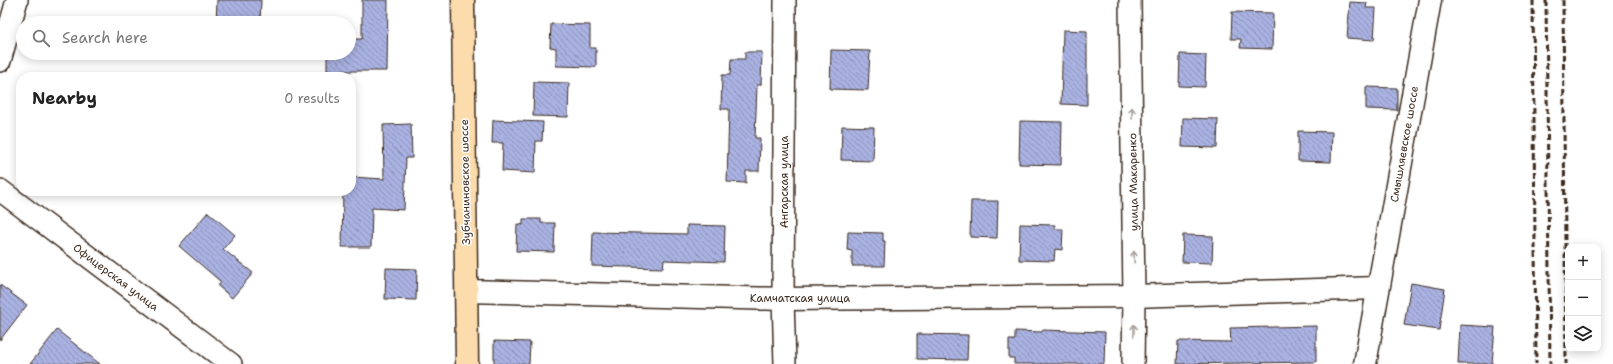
<!DOCTYPE html>
<html lang="en">
<head>
<meta charset="utf-8">
<style>
	body { margin:0; font-family:"Shantell Sans",sans-serif; background:#f2f2f2; color:#222 }
	.controls { position:absolute; right:12px; bottom:12px; display:grid; overflow:hidden; border-radius:8px; box-shadow:0 2px 10px #0003 }
	.controls button { width:36px; height:36px; display:grid; place-items:center; padding:0; border:0; border-bottom:1px solid #e0e0e0; background:#fff; color:#222; font:20px sans-serif }
	.list { margin:0; padding:0; list-style:none }
	h2 { display:flex; justify-content:space-between; align-items:center; height:52px; margin:0; padding:0 16px; font-size:17px }
	h2 small { font-size:13px; font-weight:400; color:#767676 }
	.icon { flex:none; width:22px; height:22px; fill:none; stroke:currentColor; stroke-width:2; stroke-linecap:round; stroke-linejoin:round }
	.map { position:relative; flex:none; width:1613px; height:364px; overflow:hidden }
	.search { position:absolute; background:#fff; box-shadow:0 2px 10px #0003; left:16px; top:16px; width:340px; height:44px; display:flex; align-items:center; gap:10px; box-sizing:border-box; padding:0 14px; border-radius:22px; color:#767676; font-size:15px }
	.panel { position:absolute; background:#fff; box-shadow:0 2px 10px #0003; left:16px; top:72px; width:340px; height:124px; border-radius:16px }
	.map>svg:first-child { display:block }
	.building { fill:url(#building-back-hatch); stroke:#3b2a1e }
	.lines { fill:none; stroke-linecap:round; stroke-linejoin:round }
	.street-casing { stroke:#3b2a1e; stroke-width:24 }
	.secondary-casing { stroke:#3b2a1e; stroke-width:25 }
	.primary-casing { stroke:#3b2a1e; stroke-width:25 }
	.street { stroke:#fff; stroke-width:21 }
	.secondary { stroke:#fff; stroke-width:22 }
	.primary { stroke:#fcdcac; stroke-width:22 }
	.rail { stroke:#3b2a1e; stroke-width:3; stroke-dasharray:6 3; stroke-linecap:butt }
	.oneway { stroke:#a79f9a }
	.labels { text-anchor:middle; stroke-width:3; stroke-linejoin:round; paint-order:stroke }
	.street-label { font-size:11px; fill:#3b2a1e; stroke:#fff }
</style>
</head>
<body>
<div class="map">
<svg width="1613" height="364" viewBox="0 0 1613 364">
	<defs>
		<pattern id="building-back-hatch" width="6" height="6" patternUnits="userSpaceOnUse"><rect width="6" height="6" fill="#a9b2e2"/><path d="M-1 5l2 2M0 0l6 6M5-1l2 2" fill="none" stroke="#8b91b7"/></pattern>
	</defs>
	<rect width="100%" height="100%" fill="#fff"/>
	<filter id="ink" filterUnits="userSpaceOnUse"><feTurbulence type="fractalNoise" baseFrequency=".025" numOctaves="2"/><feDisplacementMap in="SourceGraphic" scale="8" xChannelSelector="R" yChannelSelector="G"/><feConvolveMatrix kernelMatrix="1 2 1 2 8 2 1 2 1" color-interpolation-filters="sRGB"/></filter>
	<g filter="url(#ink)">
		<g class="building">
			<path d="M217 0H261L260 23H216Z"/>
			<path d="M362 0H388L387 71H327V53H349V39H362Z"/>
			<path d="M1350 2 1367 3 1366 8H1376L1374 40 1347 38Z"/>
			<path d="M1232 12 1273 13 1272 49 1240 48 1241 39H1231Z"/>
			<path d="M551 24 590 25V48H596V67L556 66V48L550 47Z"/>
			<path d="M1063 30 1087 31V105L1061 104Z"/>
			<path d="M831 50 870 51 868 90 830 89Z"/>
			<path d="M745 52H762L761 85H757L755 138H760L759 171H746V183L727 182 729 109H721L722 75H730L731 59H745Z"/>
			<path d="M1180 54 1206 55 1205 87 1179 86Z"/>
			<path d="M534 82 569 83 568 117 533 116Z"/>
			<path d="M1366 87 1397 88V110L1366 109Z"/>
			<path d="M1183 118 1218 119 1217 148 1182 147Z"/>
			<path d="M493 120 543 122 542 141H536L535 173 502 171 503 143H492Z"/>
			<path d="M1020 121 1062 122 1061 165 1019 164Z"/>
			<path d="M411 124 412 158H406L404 210 372 208 371 247H342L343 191H351V177L384 179 383 125Z"/>
			<path d="M842 126 874 127 873 161 841 160Z"/>
			<path d="M1298 131 1332 132 1331 162 1298 161Z"/>
			<path d="M971 201H998L997 238 970 237Z"/>
			<path d="M208 212 235 235 223 249 253 273 232 298 218 286 221 282 179 246Z"/>
			<path d="M523 219H541V223H555L554 252 516 251 517 224 523 225Z"/>
			<path d="M1020 224 1055 225V229H1063L1062 250 1055 249 1054 261 1019 260Z"/>
			<path d="M687 225 725 226 724 262 664 260 663 268 592 266 593 232 687 234Z"/>
			<path d="M848 232 883 233V241H885L884 266H852V251L847 250Z"/>
			<path d="M1183 235 1213 236 1212 263 1182 262Z"/>
			<path d="M386 268 417 269 416 300 385 299Z"/>
			<path d="M1411 283 1445 289 1439 330 1404 325Z"/>
			<path d="M0 285 27 305 0 340Z"/>
			<path d="M1460 325 1495 327 1492 364H1458Z"/>
			<path d="M1316 326V362L1177 364 1178 341 1231 342 1230 328Z"/>
			<path d="M57 330 100 364H30Z"/>
			<path d="M1042 330 1105 332 1104 364H1014V358H1009V340H1015V331L1042 332Z"/>
			<path d="M917 334 968 335 967 360 917 359Z"/>
			<path d="M494 341 530 342 529 364H494Z"/>
		</g>
		<g class="lines">
			<g class="street-casing">
				<g id="street">
					<path d="M1130 0 1134 296 1133 364"/>
					<path d="M0 61 17 0"/>
					<path d="M0 190 231 364"/>
					<path d="M785 364 783 299 785 0"/>
				</g>
			</g>
			<g class="secondary-casing">
				<g id="secondary">
					<path d="M467 291 783 299 1134 296 1377 288"/>
					<path d="M1365 364 1430 0"/>
				</g>
			</g>
			<g class="primary-casing">
				<path id="primary" d="M463 0 467 364"/>
			</g>
			<use href="#street" class="street"/>
			<use href="#secondary" class="secondary"/>
			<use href="#primary" class="primary"/>
			<g class="rail">
				<path d="M1533 0 1536 364"/>
				<path d="M1546 0 1550 364"/>
				<path d="M1563 0 1566 364"/>
			</g>
		</g>
		<defs><path id="oneway-shaft" d="M-6 0H5M1.5-3L5.5 0L1.5 3" fill="none" stroke-width="1.6" stroke-linecap="round" stroke-linejoin="round"/></defs>
		<g class="oneway">
			<use href="#oneway-shaft" transform="translate(1132 113) rotate(-91)"/>
			<use href="#oneway-shaft" transform="translate(1134 257) rotate(-91)"/>
			<use href="#oneway-shaft" transform="translate(1134 330) rotate(-89)"/>
		</g>
	</g>
	<g class="labels">
		<g class="street-label">
			<text transform="translate(1404 144) rotate(-80)" y="4">Смышляевское шоссе</text>
			<text transform="translate(465 182) rotate(-91)" y="4">Зубчаниновское шоссе</text>
			<text transform="translate(784 182) rotate(-90)" y="4">Ангарская улица</text>
			<text transform="translate(1133 182) rotate(-91)" y="4">улица Макаренко</text>
			<text transform="translate(116 277) rotate(37)" y="4">Офицерская улица</text>
			<text x="800" y="302">Камчатская улица</text>
		</g>
	</g>
</svg>
<div class="controls">
<button>+</button>
<button>−</button>
<button><svg class="icon" aria-label="layers" viewBox="0 0 24 24"><path d="M12 4l9 5-9 5-9-5zM3 14l9 5 9-5"/></svg></button>
</div>
<div class="search"><svg class="icon" aria-label="search" viewBox="0 0 24 24"><circle cx="10" cy="10" r="6"/><path d="M15 15l6 6"/></svg>Search here</div>
<section class="panel">
<h2>Nearby<small>0 results</small></h2>
<ul class="list">
</ul>
</section>
</div>
</body>
</html>
